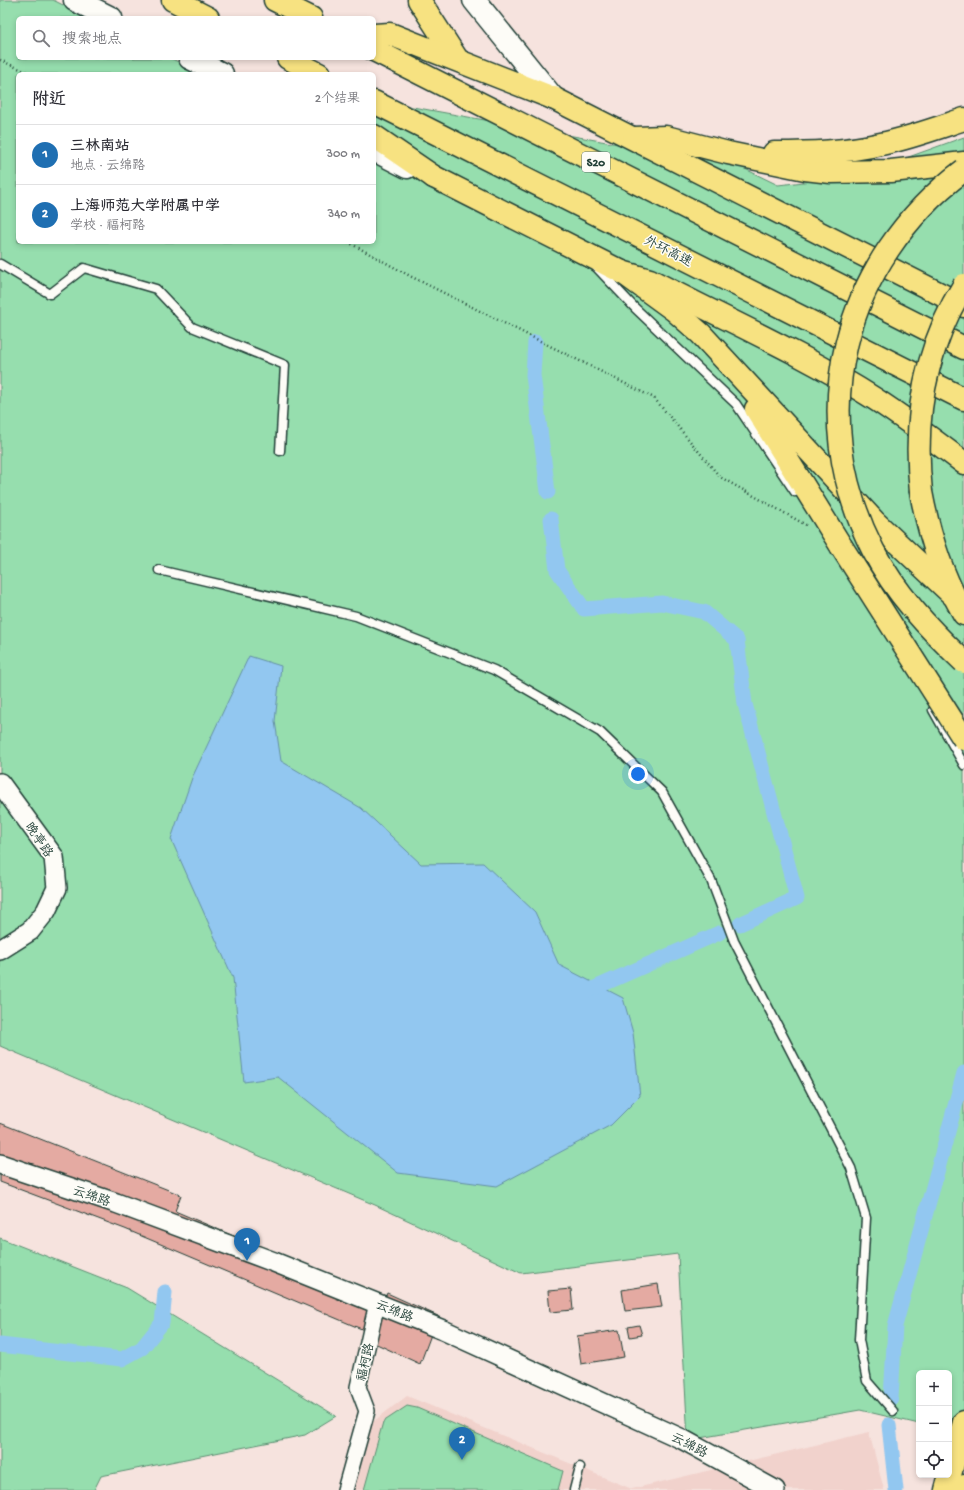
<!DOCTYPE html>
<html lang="zh">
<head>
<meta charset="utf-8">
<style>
	body { margin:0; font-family:"Gochi Hand","LXGW WenKai TC",sans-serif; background:#f7f7f7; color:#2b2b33 }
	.controls { position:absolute; right:12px; bottom:12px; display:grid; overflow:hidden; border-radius:6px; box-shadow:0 2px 6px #0003 }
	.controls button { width:36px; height:36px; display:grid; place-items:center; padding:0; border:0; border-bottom:1px solid #e1e1e2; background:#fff; color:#2b2b33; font:20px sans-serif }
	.you { position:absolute; left:638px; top:774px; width:14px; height:14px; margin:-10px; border:3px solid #fff; border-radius:50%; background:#1a73e8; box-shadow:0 0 0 6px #1a73e833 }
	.badge { display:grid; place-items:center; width:26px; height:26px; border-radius:50%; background:#1f6fb2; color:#fff; font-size:13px; font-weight:700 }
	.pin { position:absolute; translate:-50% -33px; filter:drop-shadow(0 1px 2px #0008) }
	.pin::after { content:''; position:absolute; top:21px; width:14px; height:12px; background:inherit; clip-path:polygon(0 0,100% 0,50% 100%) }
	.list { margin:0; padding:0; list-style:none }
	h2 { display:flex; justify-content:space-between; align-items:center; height:52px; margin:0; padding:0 16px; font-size:17px }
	h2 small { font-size:13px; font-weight:400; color:#7c7c81 }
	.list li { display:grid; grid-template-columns:26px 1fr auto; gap:12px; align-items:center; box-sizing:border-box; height:60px; padding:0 16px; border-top:1px solid #e1e1e2 }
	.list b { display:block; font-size:15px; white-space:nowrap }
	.list p { margin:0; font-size:13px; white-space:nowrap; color:#7c7c81 }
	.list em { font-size:13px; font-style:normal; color:#7c7c81 }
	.icon { flex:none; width:22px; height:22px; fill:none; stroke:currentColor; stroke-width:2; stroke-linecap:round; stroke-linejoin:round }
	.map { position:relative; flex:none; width:964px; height:1490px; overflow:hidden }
	.search { position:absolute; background:#fff; box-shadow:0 2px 6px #0003; left:16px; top:16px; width:360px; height:44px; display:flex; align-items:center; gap:10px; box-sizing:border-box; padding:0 14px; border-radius:6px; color:#7c7c81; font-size:15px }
	.panel { position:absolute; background:#fff; box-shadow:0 2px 6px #0003; left:16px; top:72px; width:360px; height:172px; border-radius:6px }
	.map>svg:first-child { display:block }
	.built { fill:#f1d2cc }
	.green { fill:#96deae; stroke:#5a8e71 }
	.water { fill:#92c7f0; stroke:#6490a5 }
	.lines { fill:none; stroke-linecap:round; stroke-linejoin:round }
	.canal { stroke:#92c7f0; stroke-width:15 }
	.building { fill:#e4aaa2; stroke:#1f3d34 }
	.service-casing { stroke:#1f3d34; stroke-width:11 }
	.minor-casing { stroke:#1f3d34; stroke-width:18 }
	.tertiary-casing { stroke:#1f3d34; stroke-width:22 }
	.secondary-casing { stroke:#1f3d34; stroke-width:25 }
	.primary-casing { stroke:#1f3d34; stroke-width:25 }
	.trunk-casing { stroke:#1f3d34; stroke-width:25 }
	.motorway-casing { stroke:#1f3d34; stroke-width:25 }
	.path { stroke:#1f3d34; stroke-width:2.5; stroke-dasharray:1 3; stroke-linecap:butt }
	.service { stroke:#fdfcf7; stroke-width:8 }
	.minor { stroke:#fdfcf7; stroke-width:15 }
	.tertiary { stroke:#fdfcf7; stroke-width:19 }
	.secondary { stroke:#fdfcf7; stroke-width:22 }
	.primary { stroke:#f7e281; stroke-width:22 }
	.trunk { stroke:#f7e281; stroke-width:22 }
	.motorway { stroke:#f7e281; stroke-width:22 }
	.trunk-bridge-casing { stroke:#1f3d34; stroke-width:25; stroke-linecap:butt }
	.motorway-bridge-casing { stroke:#1f3d34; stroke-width:25; stroke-linecap:butt }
	.trunk-bridge { stroke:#f7e281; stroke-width:22 }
	.motorway-bridge { stroke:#f7e281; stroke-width:22 }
	.labels { text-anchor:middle; stroke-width:3; stroke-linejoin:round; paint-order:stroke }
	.shield { fill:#fdfcf7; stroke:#62766e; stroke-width:1 }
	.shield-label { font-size:12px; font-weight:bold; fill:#1f3d34 }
	.street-label { font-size:13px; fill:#1f3d34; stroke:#fdfcf7 }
</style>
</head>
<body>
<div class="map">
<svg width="964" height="1490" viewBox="0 0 964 1490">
	<rect width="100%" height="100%" fill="#f6e3de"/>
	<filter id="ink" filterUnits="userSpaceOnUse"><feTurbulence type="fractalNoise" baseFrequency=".025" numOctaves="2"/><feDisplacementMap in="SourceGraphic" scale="8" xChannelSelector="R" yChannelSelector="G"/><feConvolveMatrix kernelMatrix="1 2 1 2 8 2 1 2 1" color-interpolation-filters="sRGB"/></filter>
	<g filter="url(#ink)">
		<path class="built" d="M407 1396 632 1489 869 1432 884 1490H353L370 1424Z"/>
		<g class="green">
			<path d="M0 0H53L89 18H18V58H170L187 66 229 74H18V242H374V100L739 166 778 185 856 176 964 137V1435L949 1431V1373H919V1424L860 1410 688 1440 678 1254 521 1273 375 1205 0 1046Z"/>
			<path d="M0 1238 127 1288 336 1416 305 1435 101 1476 94 1490H0Z"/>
			<path d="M407 1406 417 1408 563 1471 558 1490H364L383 1422Z"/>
		</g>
		<path class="water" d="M249 656 281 666 275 721 281 761 361 808 421 864 483 863 535 912 559 965 623 998 633 1033 640 1096 611 1125 497 1186 398 1173 278 1077 244 1082 233 978 171 839 192 778Z"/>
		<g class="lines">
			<g class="canal">
				<path d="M535 342 533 375 548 492"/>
				<path d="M551 519 557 570 584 609 662 603 704 612 737 640 745 704 797 898 740 924"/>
				<path d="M581 994 719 933"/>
				<path d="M0 1345 122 1359 142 1348 162 1323 165 1292"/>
				<path d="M891 1399 895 1326 964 1073"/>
				<path d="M889 1425 896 1490"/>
			</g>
		</g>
		<g class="building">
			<path d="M0 1123 181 1195 175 1211 384 1300 387 1293 438 1316 420 1364 368 1340 371 1333 125 1229 0 1182Z"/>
			<path d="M658 1284 662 1307 625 1311 622 1290Z"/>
			<path d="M571 1289 573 1310 550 1312 548 1291Z"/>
			<path d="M639 1325 642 1335 630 1337 628 1327Z"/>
			<path d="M619 1330 624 1357 581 1364 577 1336Z"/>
		</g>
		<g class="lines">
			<g class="service-casing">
				<g id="service">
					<path d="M0 264 50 294 84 268 156 289 192 327 285 365 280 451"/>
					<path d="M596 267 635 308 736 404 795 492"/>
					<path d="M159 570 356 616 494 670 600 732 662 792 711 880 734 941 851 1168 866 1218 859 1340 867 1381 893 1411"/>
					<path d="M933 710 964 765"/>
					<path d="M574 1490 580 1467"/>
				</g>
			</g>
			<g class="minor-casing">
				<path id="minor" d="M345 1490 367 1411 358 1387 377 1303"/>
			</g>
			<g class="tertiary-casing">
				<g id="tertiary">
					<path d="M0 783 54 857 57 888 46 911 30 931 0 950"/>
					<path d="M0 1164 116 1203 274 1262 443 1330 682 1439 775 1490"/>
				</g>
			</g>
			<g class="secondary-casing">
				<g id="secondary">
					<path d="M75 0 111 18"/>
					<path d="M474 0 553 98"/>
					<path d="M190 58 222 74"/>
					<path d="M374 150 407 167"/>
				</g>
			</g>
			<g class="primary-casing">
				<g id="primary">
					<path d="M553 98 964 306"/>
					<path d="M434 177 622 272 650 280C725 319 804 354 875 399 906 419 935 441 964 463"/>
					<path d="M946 1490 964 1422"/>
				</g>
			</g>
			<g class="trunk-casing">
				<g id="trunk">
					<path d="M634 138 666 137 728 153 805 169 831 172 891 171 964 163"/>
					<path d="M774 153C810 153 846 152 881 144 910 138 937 128 964 119"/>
					<path d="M622 272 674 310 701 334 874 521 957 599"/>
					<path d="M756 409 841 546"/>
					<path d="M963 1490 964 1486"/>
				</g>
			</g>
			<g class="motorway-casing">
				<g id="motorway">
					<path d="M173 0 208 18"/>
					<path d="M275 0 311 18"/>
					<path d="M419 0 457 59"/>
					<path d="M374 35 390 34 553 98"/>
					<path d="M374 50 964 348"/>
					<path d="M288 58 319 74"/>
					<path d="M374 102 964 399"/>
					<path d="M374 136 434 177"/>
					<path d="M921 492C929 535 942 576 964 614"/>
				</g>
			</g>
			<g class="path">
				<path d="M0 60 31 74"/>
				<path d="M348 242 410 276 654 398 720 477 806 525"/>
			</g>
			<use href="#service" class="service"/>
			<use href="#minor" class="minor"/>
			<use href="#tertiary" class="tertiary"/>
			<use href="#secondary" class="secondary"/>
			<use href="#primary" class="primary"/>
			<use href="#trunk" class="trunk"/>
			<use href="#motorway" class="motorway"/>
			<g class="trunk-bridge-casing">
				<path id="trunk-bridge" d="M841 546 964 739"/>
			</g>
			<g class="motorway-bridge-casing">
				<g id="motorway-bridge">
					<path d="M964 170C843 261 803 413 873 550 895 593 929 629 964 662"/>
					<path d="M921 492C913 419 925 348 964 285"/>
				</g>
			</g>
			<use href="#trunk-bridge" class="trunk-bridge"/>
			<use href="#motorway-bridge" class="motorway-bridge"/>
		</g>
	</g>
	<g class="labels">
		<rect class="shield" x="582" y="152" width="28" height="20" rx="3"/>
		<g class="shield-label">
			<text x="596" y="166">S20</text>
		</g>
		<g class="street-label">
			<text transform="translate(669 250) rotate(27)" y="5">外环高速</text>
			<text transform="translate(40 839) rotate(56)" y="5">晚亭路</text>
			<text transform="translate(92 1195) rotate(19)" y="5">云绵路</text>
			<text transform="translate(395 1310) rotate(22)" y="5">云绵路</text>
			<text transform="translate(364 1362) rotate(-77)" y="5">福柯路</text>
			<text transform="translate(690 1444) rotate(27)" y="5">云绵路</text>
		</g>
	</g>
</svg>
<div class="controls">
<button>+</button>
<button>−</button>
<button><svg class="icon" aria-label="locate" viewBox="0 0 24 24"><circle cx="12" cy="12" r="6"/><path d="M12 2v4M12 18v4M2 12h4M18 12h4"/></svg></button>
</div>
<div class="you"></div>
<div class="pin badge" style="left:247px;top:1261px">1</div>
<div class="pin badge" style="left:462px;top:1460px">2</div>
<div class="search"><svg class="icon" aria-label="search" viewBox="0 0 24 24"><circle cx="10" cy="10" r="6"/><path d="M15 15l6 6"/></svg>搜索地点</div>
<section class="panel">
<h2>附近<small>2个结果</small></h2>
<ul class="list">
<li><span class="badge">1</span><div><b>三林南站</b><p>地点 · 云绵路</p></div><em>300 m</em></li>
<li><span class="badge">2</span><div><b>上海师范大学附属中学</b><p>学校 · 福柯路</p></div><em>340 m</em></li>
</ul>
</section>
</div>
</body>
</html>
